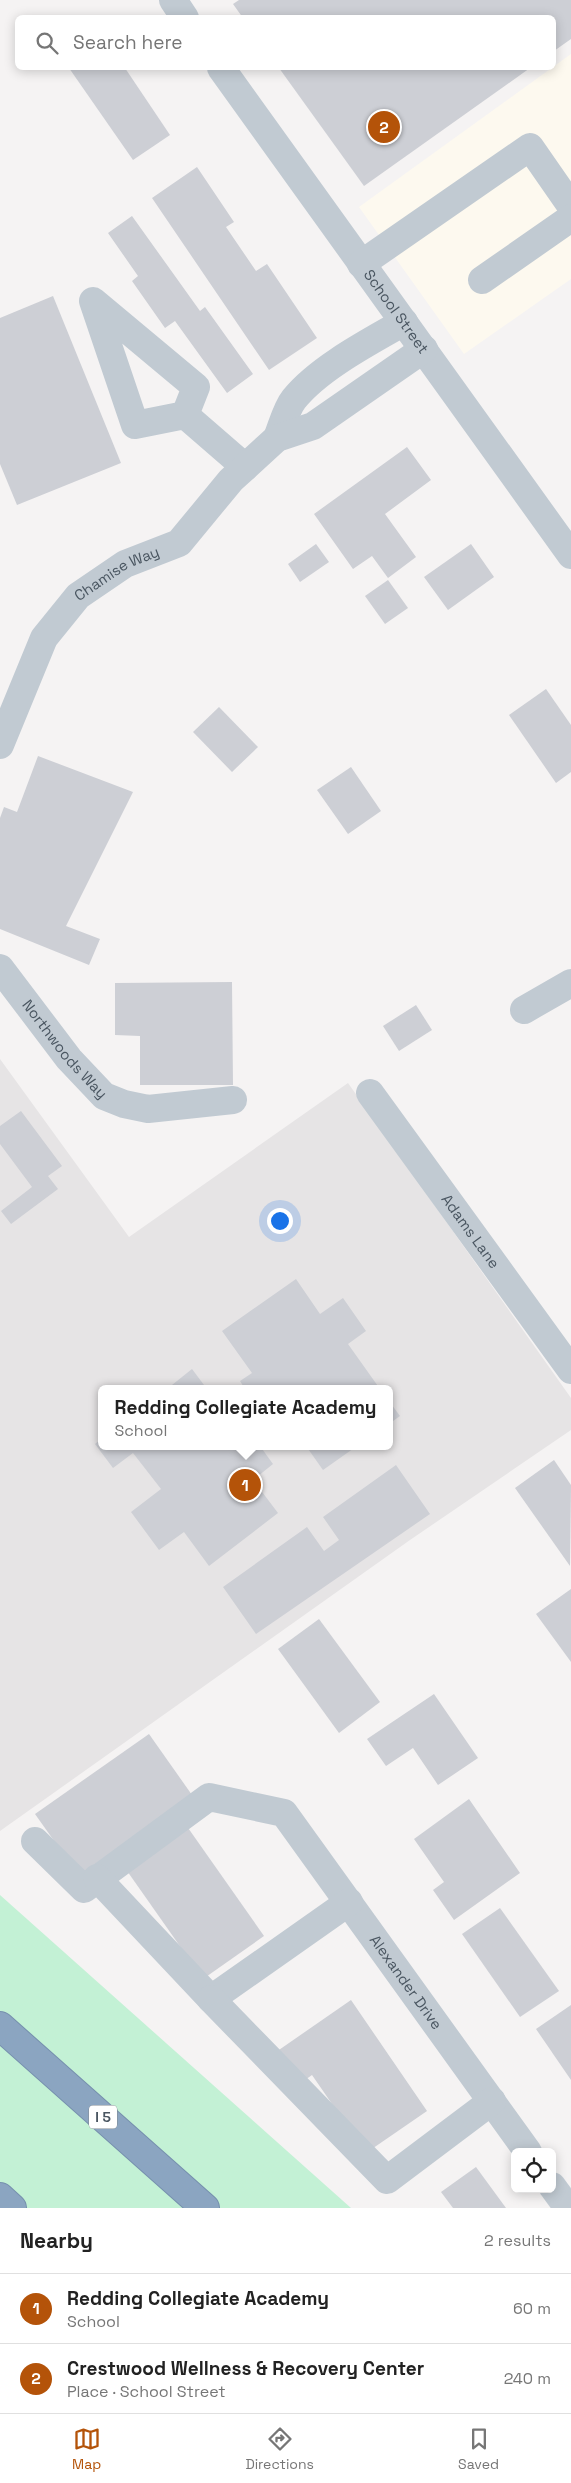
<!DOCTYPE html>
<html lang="en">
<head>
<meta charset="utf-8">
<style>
	body { margin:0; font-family:"Space Grotesk",sans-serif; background:#f2f2f2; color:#222 }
	.controls { position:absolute; right:15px; bottom:15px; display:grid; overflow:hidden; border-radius:8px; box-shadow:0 2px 12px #0003 }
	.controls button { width:45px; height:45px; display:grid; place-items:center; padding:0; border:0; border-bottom:1px solid #e0e0e0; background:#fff; color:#222; font:25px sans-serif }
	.you { position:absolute; left:279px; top:1220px; width:18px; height:18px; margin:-12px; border:4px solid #fff; border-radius:50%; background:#1a73e8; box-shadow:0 0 0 8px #1a73e833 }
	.badge { display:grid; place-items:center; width:32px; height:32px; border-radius:50%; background:#b45309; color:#fff; font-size:16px; font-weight:700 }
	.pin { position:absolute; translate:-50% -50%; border:2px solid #fff; box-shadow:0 1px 5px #0006 }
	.popup { position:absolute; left:98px; top:1385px; width:295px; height:65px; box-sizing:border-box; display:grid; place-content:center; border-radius:8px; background:#fff; filter:drop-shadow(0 1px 4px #0005); font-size:16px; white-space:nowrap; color:#767676 }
	.popup b { font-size:19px; color:#222 }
	.popup::after { content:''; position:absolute; left:50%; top:100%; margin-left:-10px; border:10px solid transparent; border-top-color:#fff }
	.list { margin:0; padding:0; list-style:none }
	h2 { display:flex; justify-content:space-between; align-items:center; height:65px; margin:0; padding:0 20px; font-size:21px }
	h2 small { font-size:16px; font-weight:400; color:#767676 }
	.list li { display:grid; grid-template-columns:32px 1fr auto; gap:15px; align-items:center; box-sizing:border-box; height:70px; padding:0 20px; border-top:1px solid #e0e0e0 }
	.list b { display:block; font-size:19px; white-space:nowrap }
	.list p { margin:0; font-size:16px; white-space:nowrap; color:#767676 }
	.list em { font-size:16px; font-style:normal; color:#767676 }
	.icon { flex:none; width:28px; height:28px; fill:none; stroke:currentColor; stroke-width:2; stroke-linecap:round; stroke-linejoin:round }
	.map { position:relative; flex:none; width:571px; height:2208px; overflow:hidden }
	.search { position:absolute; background:#fff; box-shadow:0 2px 12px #0003; left:15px; right:15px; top:15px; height:55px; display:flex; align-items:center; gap:12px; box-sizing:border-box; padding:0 18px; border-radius:8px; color:#767676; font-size:19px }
	.sheet { height:205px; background:#fff }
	nav { display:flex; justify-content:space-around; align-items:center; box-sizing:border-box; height:70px; border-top:1px solid #e0e0e0; background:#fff; font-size:14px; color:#767676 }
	nav a { display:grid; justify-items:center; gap:2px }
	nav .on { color:#b45309 }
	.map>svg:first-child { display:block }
	.commercial { fill:#fdf9ef }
	.education { fill:#e6e4e5; fill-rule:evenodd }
	.green { fill:#c3f1d5 }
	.building { fill:#cdcfd5 }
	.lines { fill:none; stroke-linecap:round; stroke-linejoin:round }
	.highway-casing { stroke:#7690ad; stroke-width:30 }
	.minor { stroke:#c1cad2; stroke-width:28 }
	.highway { stroke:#8ba5c1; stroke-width:28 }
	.labels { text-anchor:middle; stroke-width:4.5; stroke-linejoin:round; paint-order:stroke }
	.shield { fill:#fff; stroke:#808990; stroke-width:1 }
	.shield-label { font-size:14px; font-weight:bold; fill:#4a5661 }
	.street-label { font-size:15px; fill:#4a5661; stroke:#fff }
</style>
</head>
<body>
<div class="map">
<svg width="571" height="2208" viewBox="0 0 571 2208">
	<rect width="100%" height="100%" fill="#f5f3f3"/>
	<path class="commercial" d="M571 54V279L464 354 359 207Z"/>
	<path class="education" d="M0 1059 129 1237 348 1083 571 1398V1430L410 1540 0 1831ZM101 1389H389V1446H101Z"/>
	<path class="green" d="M0 1895 351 2208H0Z"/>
	<g class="building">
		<path d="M239 0H571V39L554 51V18H243L233 4Z"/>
		<path d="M69 68H125L170 135 133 160Z"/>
		<path d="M279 68H530L364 186Z"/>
		<path d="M197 167 234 222 226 227 256 271 267 264 317 338 269 370 152 198Z"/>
		<path d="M132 216 200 311 205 307 253 374 227 393 175 321 165 328 132 281 138 276 108 233Z"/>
		<path d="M53 296 121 463 17 505 0 464V318Z"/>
		<path d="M407 447 431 480 385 514 416 557 388 578 372 556 353 569 314 514Z"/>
		<path d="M316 544 329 562 300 582 288 564Z"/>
		<path d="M471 544 494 577 448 610 424 577Z"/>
		<path d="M388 580 408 608 385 624 365 596Z"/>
		<path d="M546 689 571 725V772L556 783 509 715Z"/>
		<path d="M219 707 258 747 232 772 193 732Z"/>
		<path d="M38 756 133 792 66 926 100 939 89 965 0 929V818L4 807 17 812Z"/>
		<path d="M351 767 381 811 348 834 317 790Z"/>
		<path d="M232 982 233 1085H140V1036L115 1035V983Z"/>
		<path d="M416 1005 432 1030 399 1051 383 1026Z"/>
		<path d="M21 1111 62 1166 48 1176 58 1189 11 1224 1 1211 32 1187 0 1144V1126Z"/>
		<path d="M296 1279 320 1314 343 1298 366 1331 348 1344 380 1389H245L240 1381 252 1373 222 1331Z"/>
		<path d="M192 1369 207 1389H167Z"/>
		<path d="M389 1401 400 1416 389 1424Z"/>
		<path d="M101 1439V1446H260L273 1464 253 1480 278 1513 209 1566 184 1532 159 1550 131 1512 161 1489 133 1453 113 1468 95 1444Z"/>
		<path d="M306 1446H357L323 1470Z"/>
		<path d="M554 1460 571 1485 570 1566 515 1488Z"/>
		<path d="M396 1465 430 1514 256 1634 223 1587 307 1527 324 1551 339 1540 323 1517Z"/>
		<path d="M571 1589V1662L536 1614Z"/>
		<path d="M319 1619 380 1702 339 1733 278 1649Z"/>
		<path d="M434 1694 478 1758 438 1785 413 1748 386 1766 367 1739Z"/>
		<path d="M149 1734 192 1795 79 1876 35 1814Z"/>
		<path d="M469 1799 520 1873 454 1920 433 1890 444 1882 414 1839Z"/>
		<path d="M186 1825 264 1936 203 1979 125 1868Z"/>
		<path d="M500 1908 559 1991 520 2017 462 1934Z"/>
		<path d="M351 2000 427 2111 366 2153 312 2075 298 2085 276 2052Z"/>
		<path d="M571 2005V2080L536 2029Z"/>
		<path d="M476 2167 506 2208H453L441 2192Z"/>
	</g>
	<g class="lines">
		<g class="highway-casing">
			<g id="highway">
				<path d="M0 2026 205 2208"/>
				<path d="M0 2197 12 2208"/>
			</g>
		</g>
		<g class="minor">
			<path d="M173 0 185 18"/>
			<path id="s1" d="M221 68 571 555"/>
			<path d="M361 264 530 147 571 206"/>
			<path d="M482 280 571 218"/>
			<path d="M185 415 135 425 93 301 196 387 185 415 245 467"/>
			<path d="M277 438C282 426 286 409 294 399 319 368 369 342 404 322"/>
			<path id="s2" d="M0 745 44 638 78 596 125 564 179 543 231 480 277 438 313 426 424 349"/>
			<path id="s3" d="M0 968 69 1059 104 1096 124 1104 148 1109 233 1100"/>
			<path d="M524 1010 571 983"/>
			<path id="s4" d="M370 1093 571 1370"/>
			<path id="s5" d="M35 1841 84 1889 209 1797 284 1813 528 2152"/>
			<path d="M97 1878 211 1999 349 1902"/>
			<path d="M211 1999 387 2180 492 2101"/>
			<path d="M552 2186 568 2208"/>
		</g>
		<use href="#highway" class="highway"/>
	</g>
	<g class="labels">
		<rect class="shield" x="89" y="2105.5" width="28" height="23" rx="4"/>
		<g class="shield-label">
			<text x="103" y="2122">I 5</text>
		</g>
		<g class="street-label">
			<text dy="5" stroke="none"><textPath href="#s1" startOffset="300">School Street</textPath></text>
			<text dy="5" stroke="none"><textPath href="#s2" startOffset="215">Chamise Way</textPath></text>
			<text dy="5" stroke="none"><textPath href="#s3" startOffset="104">Northwoods Way</textPath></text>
			<text dy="5" stroke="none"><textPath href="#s4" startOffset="171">Adams Lane</textPath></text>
			<text dy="5" stroke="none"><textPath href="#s5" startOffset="509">Alexander Drive</textPath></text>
		</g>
	</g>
</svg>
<div class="controls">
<button><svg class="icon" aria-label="locate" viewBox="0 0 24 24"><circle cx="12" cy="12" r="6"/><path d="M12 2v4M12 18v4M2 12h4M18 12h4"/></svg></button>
</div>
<div class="you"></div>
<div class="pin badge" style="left:245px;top:1485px">1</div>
<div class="popup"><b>Redding Collegiate Academy</b>School</div>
<div class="pin badge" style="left:384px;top:127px">2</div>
<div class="search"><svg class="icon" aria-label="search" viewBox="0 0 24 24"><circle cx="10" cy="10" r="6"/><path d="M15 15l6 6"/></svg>Search here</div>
</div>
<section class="sheet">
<h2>Nearby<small>2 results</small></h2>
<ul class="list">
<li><span class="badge">1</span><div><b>Redding Collegiate Academy</b><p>School</p></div><em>60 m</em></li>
<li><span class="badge">2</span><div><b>Crestwood Wellness &amp; Recovery Center</b><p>Place · School Street</p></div><em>240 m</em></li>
</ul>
</section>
<nav>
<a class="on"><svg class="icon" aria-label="map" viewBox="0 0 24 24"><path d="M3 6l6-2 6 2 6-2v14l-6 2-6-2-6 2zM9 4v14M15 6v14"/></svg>Map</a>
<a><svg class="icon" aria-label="directions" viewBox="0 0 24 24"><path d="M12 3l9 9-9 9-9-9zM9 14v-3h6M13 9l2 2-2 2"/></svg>Directions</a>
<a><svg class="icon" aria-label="saved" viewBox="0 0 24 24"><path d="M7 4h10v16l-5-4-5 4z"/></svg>Saved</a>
</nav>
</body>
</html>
